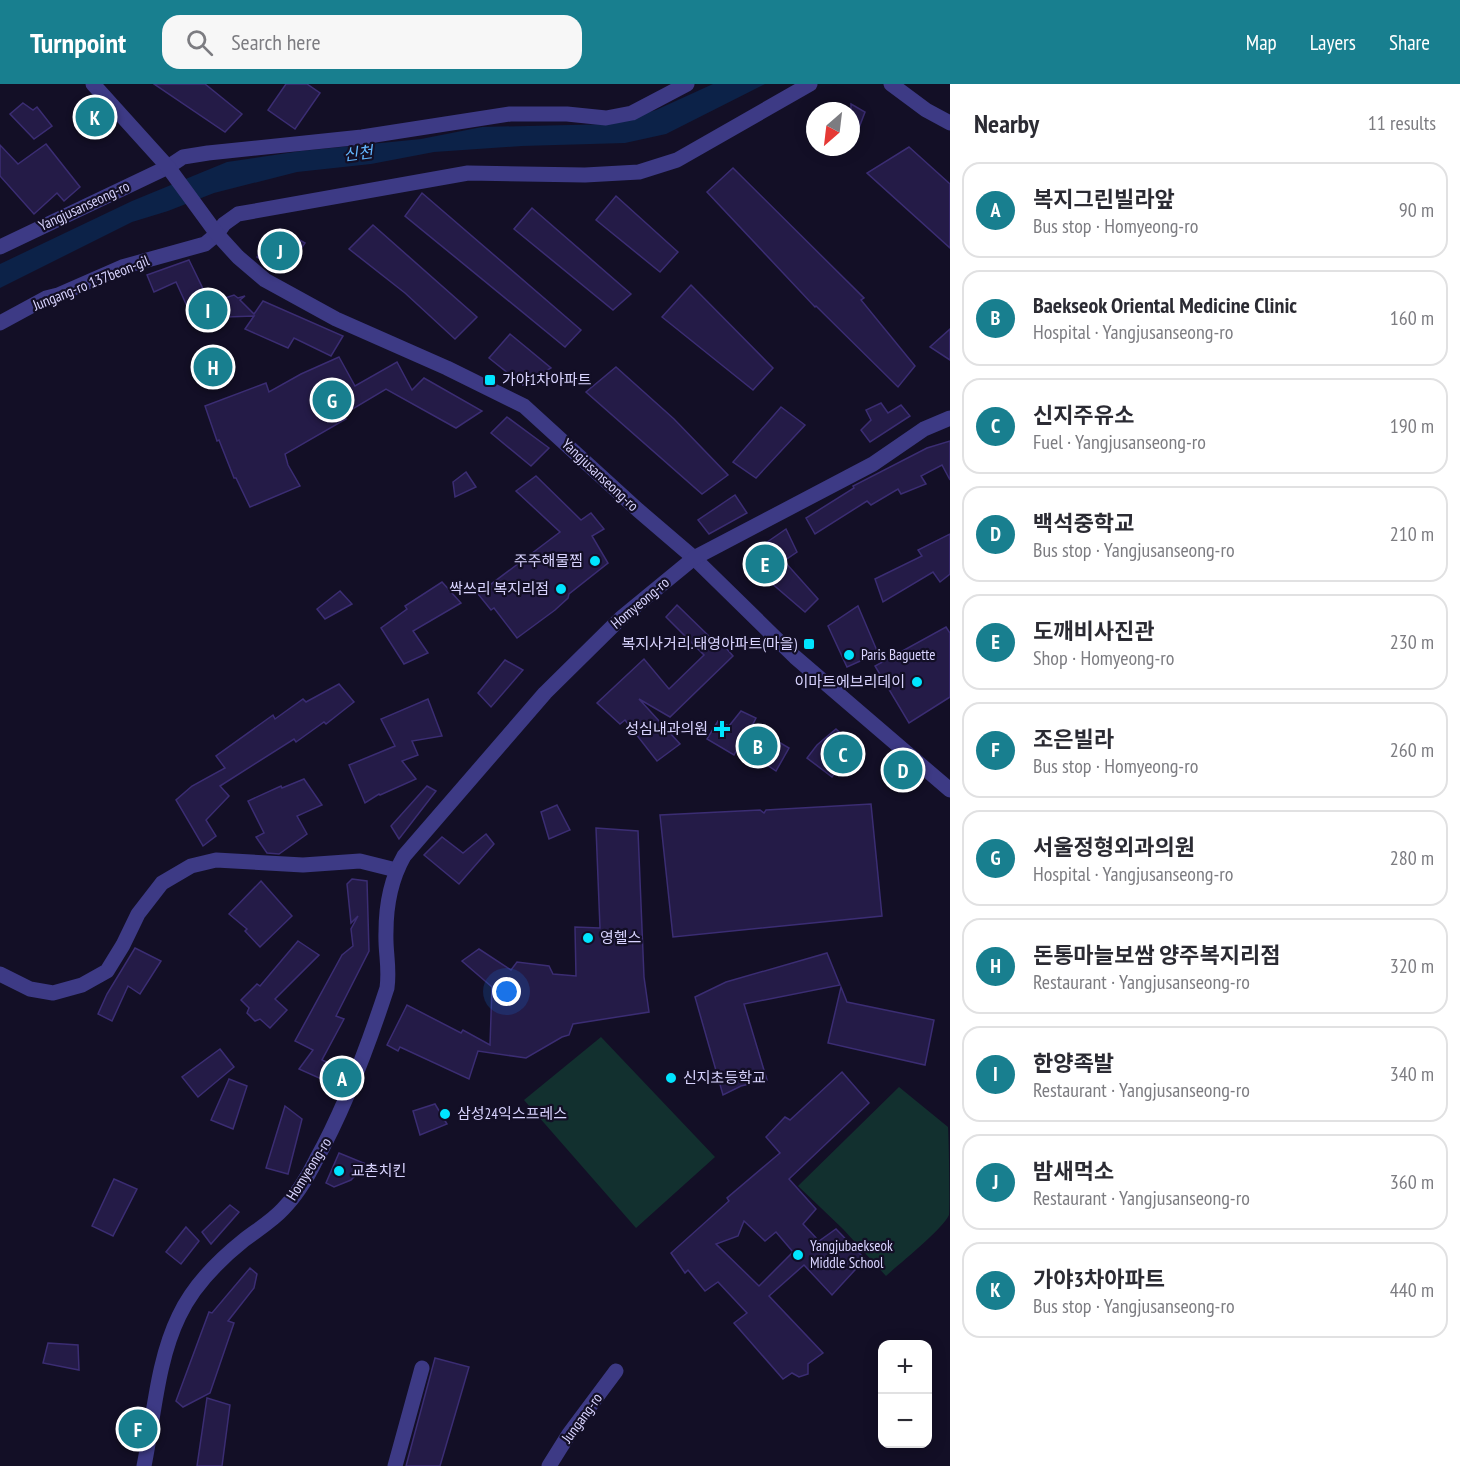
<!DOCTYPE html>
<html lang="en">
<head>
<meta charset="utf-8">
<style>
	body { margin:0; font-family:"PT Sans Narrow","Noto Sans KR",sans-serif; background:#f7f7f7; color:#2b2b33 }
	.controls { position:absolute; right:18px; bottom:18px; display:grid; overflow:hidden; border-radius:12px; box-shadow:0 3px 15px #0003 }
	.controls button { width:54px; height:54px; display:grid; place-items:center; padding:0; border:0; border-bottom:2px solid #e1e1e2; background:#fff; color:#2b2b33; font:30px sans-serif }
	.compass { position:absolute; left:806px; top:18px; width:54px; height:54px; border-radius:50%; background:#fff; box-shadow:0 3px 15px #0003; rotate:208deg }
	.you { position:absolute; left:507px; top:908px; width:21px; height:21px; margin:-15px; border:4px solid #fff; border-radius:50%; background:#1a73e8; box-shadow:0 0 0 9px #1a73e833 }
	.badge { display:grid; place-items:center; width:39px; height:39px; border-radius:50%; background:#187f8f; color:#fff; font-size:20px; font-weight:700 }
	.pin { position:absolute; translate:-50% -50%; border:3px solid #fff; box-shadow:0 2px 6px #0006 }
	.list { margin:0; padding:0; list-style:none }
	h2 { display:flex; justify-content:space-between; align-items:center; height:78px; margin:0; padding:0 24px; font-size:26px }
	h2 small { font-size:20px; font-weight:400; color:#7c7c81 }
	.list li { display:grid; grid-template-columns:39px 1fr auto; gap:18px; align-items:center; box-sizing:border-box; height:96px; margin:0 12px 12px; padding:0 12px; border:2px solid #e1e1e2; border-radius:18px }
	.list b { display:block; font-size:22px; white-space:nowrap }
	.list p { margin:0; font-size:20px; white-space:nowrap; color:#7c7c81 }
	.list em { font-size:20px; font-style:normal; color:#7c7c81 }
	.icon { flex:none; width:33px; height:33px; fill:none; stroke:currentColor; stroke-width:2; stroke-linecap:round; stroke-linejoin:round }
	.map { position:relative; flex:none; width:950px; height:1382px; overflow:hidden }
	header { display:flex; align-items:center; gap:36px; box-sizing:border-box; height:84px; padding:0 30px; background:#187f8f; color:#fff }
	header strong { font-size:28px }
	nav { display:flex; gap:33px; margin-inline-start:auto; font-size:21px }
	.search { width:420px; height:54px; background:#f7f7f7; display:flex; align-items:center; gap:15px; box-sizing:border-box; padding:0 21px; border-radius:18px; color:#7c7c81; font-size:22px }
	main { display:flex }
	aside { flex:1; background:#fff }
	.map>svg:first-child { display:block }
	.green { fill:#12302f }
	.water { fill:#0c2248 }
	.building { fill:#241b47; stroke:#3b2d73; stroke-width:1.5; fill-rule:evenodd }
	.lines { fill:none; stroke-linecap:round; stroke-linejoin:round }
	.minor { stroke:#3d3a85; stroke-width:15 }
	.tertiary { stroke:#3d3a85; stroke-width:15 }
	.poi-dot { fill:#00e5ff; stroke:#130f26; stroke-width:2 }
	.labels { text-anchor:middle; stroke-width:4.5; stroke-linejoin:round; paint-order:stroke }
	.street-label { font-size:15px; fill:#d9d4ff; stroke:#130f26 }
	.poi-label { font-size:15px; fill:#d9d4ff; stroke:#130f26; text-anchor:start }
	.water-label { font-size:16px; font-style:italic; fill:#62b6ff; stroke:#130f26 }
</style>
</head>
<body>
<header>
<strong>Turnpoint</strong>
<div class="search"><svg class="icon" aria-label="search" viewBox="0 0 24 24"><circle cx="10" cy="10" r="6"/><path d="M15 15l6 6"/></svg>Search here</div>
<nav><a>Map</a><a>Layers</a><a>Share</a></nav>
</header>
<main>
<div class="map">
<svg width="950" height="1382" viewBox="0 0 950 1382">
	<rect width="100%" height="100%" fill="#130f26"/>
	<g class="green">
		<path d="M601 953 715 1073 636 1144 524 1016Z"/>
		<path d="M899 1003 948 1043C949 1057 950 1121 949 1131 942 1146 900 1179 886 1192L843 1145 798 1102Z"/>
	</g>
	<path class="water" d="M713 0H765L666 50 625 59 522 62 434 68 371 80 297 88 214 109 168 127 132 138 0 204V180L132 117 227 78 301 67 421 55 482 43 612 40 656 26Z"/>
	<g class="building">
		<path d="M154 0H205L242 30 225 48Z"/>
		<path d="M286 0H307L320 9 295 45 268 26Z"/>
		<path d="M23 19 33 26 37 23 52 42 34 55 10 30Z"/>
		<path d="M851 20 865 28 852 62H851Z"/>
		<path d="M46 60 80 103 64 117 57 109 34 130 0 92V61L18 80Z"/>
		<path d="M909 63 950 100V164L867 89Z"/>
		<path d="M733 84 864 214 861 216 915 282 898 303 816 222 815 223 707 108Z"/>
		<path d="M422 109 581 246 565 263 405 132Z"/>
		<path d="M616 112 678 168 660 188 596 136Z"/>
		<path d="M532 124 631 210 613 226 514 145Z"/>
		<path d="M373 141 477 233 455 255 405 209 349 165Z"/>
		<path d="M280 145 305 159 293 176 289 173 278 187 257 173 270 151Z"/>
		<path d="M189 176 210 219 234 211 238 214 245 212 240 216 254 230 263 217 343 252 331 272 294 254 288 264 245 245 254 232 226 233 224 226 206 237 200 225 191 231 176 198 154 208 147 191Z"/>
		<path d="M691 201 773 284 753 306 662 233Z"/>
		<path d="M950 245V276L930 263Z"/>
		<path d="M510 250 551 284 523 301 489 274Z"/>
		<path d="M205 264 233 291 221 302 193 275Z"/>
		<path d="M339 273 355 302 397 278 412 306 424 294 482 327 456 344 386 305 344 330 346 335 285 370 288 381 300 402 250 423 236 394H234L219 356 217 357 205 322 266 299 269 308 301 290Z"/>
		<path d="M616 283 674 335 728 391 702 410 586 308Z"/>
		<path d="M881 319 888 329 901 321 910 332 870 358 861 346 871 336 866 326Z"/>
		<path d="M781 323 805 341 756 394 733 378Z"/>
		<path d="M507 333 549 364 531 382 491 349Z"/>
		<path d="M950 357V396L942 381 921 392 926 400 901 410 898 405 871 421 867 417 815 450 806 434 854 404 853 402 927 364Z"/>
		<path d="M466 388 476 403 455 413 453 398Z"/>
		<path d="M536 392 581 436 591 429 604 445 592 452 608 479 569 510 568 514 555 526 517 554 494 524 491 526 478 510 560 448 516 407Z"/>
		<path d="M735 411 747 429 709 450 698 436Z"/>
		<path d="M786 445 797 468 784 477 818 515 805 528 763 492 760 494 744 474Z"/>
		<path d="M950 450V490L940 498 933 488 883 518 875 495 922 472 918 466Z"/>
		<path d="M442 498 461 519 413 547 428 569 404 580 381 544 407 525 405 522Z"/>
		<path d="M340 507 352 520 325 535 317 525Z"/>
		<path d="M677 521 716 559 719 556 733 572 670 633 639 615 680 660 657 677 625 636 620 640 597 619 644 575 669 605 704 571 666 533Z"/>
		<path d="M858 522 878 569 847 583 828 542Z"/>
		<path d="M946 543 950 549V613L909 639 875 582Z"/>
		<path d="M505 576 523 586 491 623 478 609Z"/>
		<path d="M339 600 354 618 326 640 324 638 296 658 294 655 220 702 229 712 206 736 216 752 203 762 176 716 192 702 225 684 216 672 273 631 275 635 303 615 306 618Z"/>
		<path d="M428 615 442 652 412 657 418 671 402 677 416 695 380 711 379 710 365 719 349 681 395 662 381 635Z"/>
		<path d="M741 627 756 634 752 642 789 664 776 687 739 662 734 671 707 655 718 637 729 642Z"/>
		<path d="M836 645 855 662 832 693 807 674 817 661Z"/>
		<path d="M304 695 322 721 297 732 307 750 279 770 267 769 256 753 264 749 248 717 281 702 282 704Z"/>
		<path d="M427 702 436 707 399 755 391 742Z"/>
		<path d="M871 720 882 832 673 853 660 731 760 726 764 729 766 726Z"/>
		<path d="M557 721 570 746 549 755 541 728Z"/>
		<path d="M596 744 638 747 644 893 649 928 573 940 569 951 562 953 526 974 478 967 469 995 400 963 398 967 387 961 407 921 461 949 463 946 490 961 492 903 462 877 479 865 511 886 517 878 549 882 553 890 576 892 575 843 600 844Z"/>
		<path d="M486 750 494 760 459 800 424 771 442 753 463 769Z"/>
		<path d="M352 795 367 797 369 867 336 932 344 935 322 976 333 981 328 998 299 985 313 966 295 957 342 871 353 862 351 845 358 832 351 839 347 800Z"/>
		<path d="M261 797 292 832 260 863 245 847 247 845 229 830Z"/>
		<path d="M298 857 319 871 275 915 287 926 270 944 260 935 255 937 247 929 249 924 241 916 257 900 260 902Z"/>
		<path d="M135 864 161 877 140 910 128 902 112 937 98 930 107 910Z"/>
		<path d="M827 869 840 901 744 920 767 996 741 1002 723 1011 695 913 726 898Z"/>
		<path d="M841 903 847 918 934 936 925 981 828 959Z"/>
		<path d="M220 965 234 983 198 1013 182 993Z"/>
		<path d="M842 988 869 1019 789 1095 816 1125 803 1140 819 1157 836 1145 865 1175 832 1211 804 1181 769 1212 823 1269 808 1280V1290L799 1293 792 1289 783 1295 734 1239 747 1229 718 1198 705 1207 688 1186 685 1189 671 1169 729 1117 727 1114 780 1069 766 1053 785 1033 790 1036ZM744 1137 765 1157 776 1148 793 1168 759 1202 716 1160 738 1152Z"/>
		<path d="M229 995 247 1002 233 1045 211 1036Z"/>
		<path d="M435 1020 447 1040 420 1051 413 1027Z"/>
		<path d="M285 1022 302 1035 288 1090 266 1084Z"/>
		<path d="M339 1069 366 1080 351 1096 334 1103 326 1099Z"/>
		<path d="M114 1095 137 1105 113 1152 92 1142Z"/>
		<path d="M230 1121 239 1128 211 1160 202 1148Z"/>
		<path d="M186 1143 199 1157 181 1180 166 1168Z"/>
		<path d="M250 1184 257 1190 254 1204 228 1237 234 1239 210 1309 183 1323 176 1317 209 1228 212 1229Z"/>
		<path d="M48 1259 78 1261 79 1286 43 1279Z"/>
		<path d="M435 1274 469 1283 440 1382H406Z"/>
		<path d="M207 1314 230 1321 222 1382H197Z"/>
	</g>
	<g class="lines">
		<g class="minor">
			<path d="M891 0 926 26 950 39"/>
			<path d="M0 163 168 83 183 73 208 69 362 53 510 30H567L606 34 632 29 687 0"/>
			<path d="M0 239 46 214 58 211 122 183 205 160 217 150 224 140 238 130 468 89 585 91 639 88 677 76 810 0"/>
			<path d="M0 890 30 905 53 909 82 901 107 887 123 861 138 830 162 799 191 782 216 776 303 781 360 777 396 786"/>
			<path d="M395 1382 422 1284"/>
			<path d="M549 1382 569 1350 616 1287"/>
		</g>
		<g class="tertiary">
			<path d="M93 0 168 83 217 150 238 173 265 196 336 235 447 284 524 322 638 426 694 474 795 573 950 706"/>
			<path d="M144 1382C154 1333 157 1277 179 1232 193 1202 219 1176 244 1156 257 1146 272 1137 283 1125 297 1111 307 1094 316 1076 346 1022 368 962 387 904 390 883 385 868 386 848 386 822 391 795 404 772L545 609 621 534 694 474 873 380 924 345 950 334"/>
		</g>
	</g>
	<g class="poi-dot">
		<rect x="484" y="290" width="12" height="12" rx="3"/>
		<circle cx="595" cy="477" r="6"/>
		<circle cx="561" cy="505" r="6"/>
		<rect x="803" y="554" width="12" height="12" rx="3"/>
		<circle cx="849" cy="571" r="6"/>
		<circle cx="917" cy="598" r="6"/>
		<path d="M719 636h6v6h6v6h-6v6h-6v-6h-6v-6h6z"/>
		<circle cx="588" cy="854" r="6"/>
		<circle cx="671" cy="994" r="6"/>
		<circle cx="445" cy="1030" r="6"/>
		<circle cx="339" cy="1087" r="6"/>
		<circle cx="798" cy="1171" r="6"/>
	</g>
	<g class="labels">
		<g class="street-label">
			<text transform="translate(84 122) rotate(-25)" y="5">Yangjusanseong-ro</text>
			<text transform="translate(91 199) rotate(-22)" y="5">Jungang-ro 137beon-gil</text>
			<text transform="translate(600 391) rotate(43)" y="5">Yangjusanseong-ro</text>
			<text transform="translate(640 519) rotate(-40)" y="5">Homyeong-ro</text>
			<text transform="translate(309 1085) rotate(-58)" y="5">Homyeong-ro</text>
			<text transform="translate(582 1334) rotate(-54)" y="5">Jungang-ro</text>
		</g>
		<g class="poi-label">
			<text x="502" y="301">가야1차아파트</text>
			<text x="583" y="482" text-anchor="end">주주해물찜</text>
			<text x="549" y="510" text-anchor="end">싹쓰리 복지리점</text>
			<text x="797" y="565" text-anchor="end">복지사거리.태영아파트(마을)</text>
			<text x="861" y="576">Paris Baguette</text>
			<text x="905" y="603" text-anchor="end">이마트에브리데이</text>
			<text x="708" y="650" text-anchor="end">성심내과의원</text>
			<text x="600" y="859">영헬스</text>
			<text x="683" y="999">신지초등학교</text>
			<text x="457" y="1035">삼성24익스프레스</text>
			<text x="351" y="1092">교촌치킨</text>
			<text x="810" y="1167">Yangjubaekseok<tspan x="810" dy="17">Middle School</tspan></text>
		</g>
		<g class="water-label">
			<text transform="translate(358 69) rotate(-7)" y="6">신천</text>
		</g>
	</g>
</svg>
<div class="controls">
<button>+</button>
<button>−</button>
</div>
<svg class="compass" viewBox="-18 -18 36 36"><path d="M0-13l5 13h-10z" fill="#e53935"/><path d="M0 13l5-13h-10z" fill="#7c7c81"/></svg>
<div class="you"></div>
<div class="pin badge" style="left:342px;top:994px">A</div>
<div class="pin badge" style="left:758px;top:662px">B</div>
<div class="pin badge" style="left:843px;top:670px">C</div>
<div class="pin badge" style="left:903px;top:686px">D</div>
<div class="pin badge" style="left:765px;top:480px">E</div>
<div class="pin badge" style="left:138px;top:1345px">F</div>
<div class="pin badge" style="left:332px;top:316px">G</div>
<div class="pin badge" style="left:213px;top:283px">H</div>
<div class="pin badge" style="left:208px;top:226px">I</div>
<div class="pin badge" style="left:280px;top:167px">J</div>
<div class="pin badge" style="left:95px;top:33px">K</div>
</div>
<aside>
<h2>Nearby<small>11 results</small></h2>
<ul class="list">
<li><span class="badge">A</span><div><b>복지그린빌라앞</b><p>Bus stop · Homyeong-ro</p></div><em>90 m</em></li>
<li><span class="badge">B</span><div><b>Baekseok Oriental Medicine Clinic</b><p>Hospital · Yangjusanseong-ro</p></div><em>160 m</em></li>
<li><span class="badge">C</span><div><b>신지주유소</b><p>Fuel · Yangjusanseong-ro</p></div><em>190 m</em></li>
<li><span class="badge">D</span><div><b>백석중학교</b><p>Bus stop · Yangjusanseong-ro</p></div><em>210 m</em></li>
<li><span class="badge">E</span><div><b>도깨비사진관</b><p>Shop · Homyeong-ro</p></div><em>230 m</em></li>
<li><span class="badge">F</span><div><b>조은빌라</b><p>Bus stop · Homyeong-ro</p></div><em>260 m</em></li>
<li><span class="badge">G</span><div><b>서울정형외과의원</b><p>Hospital · Yangjusanseong-ro</p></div><em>280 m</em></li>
<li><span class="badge">H</span><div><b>돈통마늘보쌈 양주복지리점</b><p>Restaurant · Yangjusanseong-ro</p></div><em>320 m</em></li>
<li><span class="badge">I</span><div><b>한양족발</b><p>Restaurant · Yangjusanseong-ro</p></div><em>340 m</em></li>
<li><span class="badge">J</span><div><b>밤새먹소</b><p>Restaurant · Yangjusanseong-ro</p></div><em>360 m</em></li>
<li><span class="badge">K</span><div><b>가야3차아파트</b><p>Bus stop · Yangjusanseong-ro</p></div><em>440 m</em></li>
</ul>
</aside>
</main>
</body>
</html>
